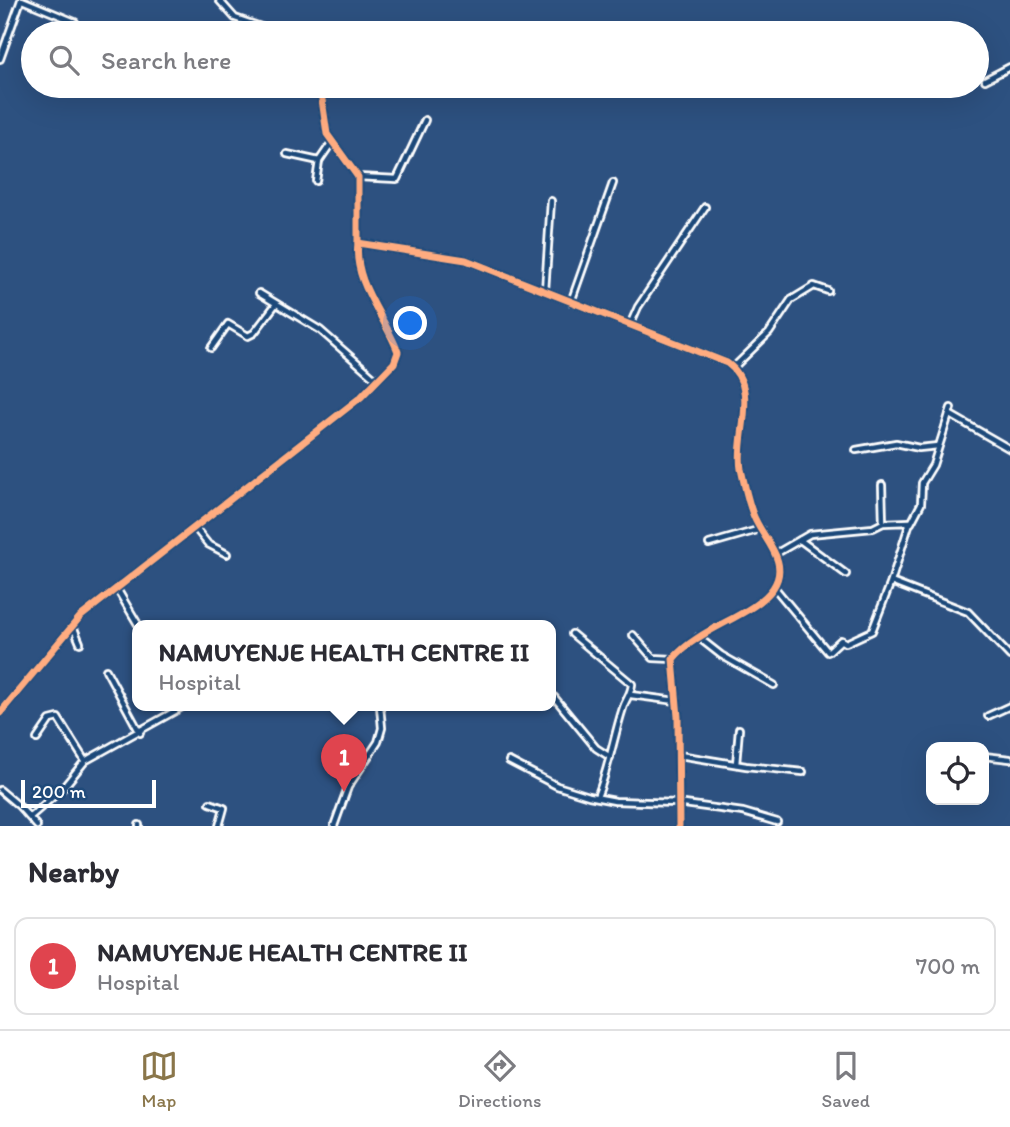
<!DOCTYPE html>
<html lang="en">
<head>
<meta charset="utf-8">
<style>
	body { margin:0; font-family:Itim,sans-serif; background:#f7f7f7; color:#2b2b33 }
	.controls { position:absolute; right:21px; bottom:21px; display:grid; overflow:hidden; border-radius:14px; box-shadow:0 7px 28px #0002 }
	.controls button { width:63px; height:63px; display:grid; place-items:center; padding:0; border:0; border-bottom:2px solid #e1e1e2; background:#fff; color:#2b2b33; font:35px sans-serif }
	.scale { position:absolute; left:21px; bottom:18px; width:135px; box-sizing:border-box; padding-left:7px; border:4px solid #fff; border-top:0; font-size:19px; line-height:24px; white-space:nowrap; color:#fff; -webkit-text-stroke:5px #1f4a7a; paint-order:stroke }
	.you { position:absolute; left:411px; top:324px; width:24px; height:24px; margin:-18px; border:5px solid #fff; border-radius:50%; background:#1a73e8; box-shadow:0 0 0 10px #1a73e833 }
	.badge { display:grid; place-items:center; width:46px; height:46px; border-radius:50%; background:#8a764a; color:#fff; font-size:23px; font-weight:700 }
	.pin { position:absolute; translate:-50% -58px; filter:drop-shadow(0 2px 4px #0008) }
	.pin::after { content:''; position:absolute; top:37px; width:24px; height:21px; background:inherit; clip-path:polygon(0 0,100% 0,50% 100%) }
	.popup { position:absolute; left:132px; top:620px; width:424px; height:91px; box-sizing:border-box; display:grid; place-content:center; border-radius:14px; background:#fff; filter:drop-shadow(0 2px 5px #0005); font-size:23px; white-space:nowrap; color:#7c7c81 }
	.popup b { font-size:26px; color:#2b2b33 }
	.popup::after { content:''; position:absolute; left:50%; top:100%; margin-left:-14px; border:14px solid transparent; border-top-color:#fff }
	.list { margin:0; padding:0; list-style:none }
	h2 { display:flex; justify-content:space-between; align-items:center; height:91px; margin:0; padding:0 28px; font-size:30px }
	h2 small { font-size:23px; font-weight:400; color:#7c7c81 }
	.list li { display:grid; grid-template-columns:46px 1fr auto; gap:21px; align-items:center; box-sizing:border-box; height:98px; margin:0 14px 14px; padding:0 14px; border:2px solid #e1e1e2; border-radius:14px }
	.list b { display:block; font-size:26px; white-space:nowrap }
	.list p { margin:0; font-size:23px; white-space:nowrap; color:#7c7c81 }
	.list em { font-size:23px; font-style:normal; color:#7c7c81 }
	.icon { flex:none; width:38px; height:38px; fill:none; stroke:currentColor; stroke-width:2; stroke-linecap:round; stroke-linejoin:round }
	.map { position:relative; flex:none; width:1010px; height:826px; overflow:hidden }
	.search { position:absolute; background:#fff; box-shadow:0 7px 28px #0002; left:21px; right:21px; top:21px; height:77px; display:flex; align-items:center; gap:18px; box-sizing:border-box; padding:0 24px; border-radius:38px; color:#7c7c81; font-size:26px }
	.sheet { height:203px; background:#fff }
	nav { display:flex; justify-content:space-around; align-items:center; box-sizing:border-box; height:98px; border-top:2px solid #e1e1e2; background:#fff; font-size:19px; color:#7c7c81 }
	nav a { display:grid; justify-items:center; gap:4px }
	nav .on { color:#8a764a }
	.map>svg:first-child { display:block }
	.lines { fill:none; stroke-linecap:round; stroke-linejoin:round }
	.minor-casing { stroke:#fff; stroke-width:10 }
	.minor { stroke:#1f4a7a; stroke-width:4.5 }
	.cycleway-casing { stroke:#1f4a7a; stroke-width:11 }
	.cycleway { stroke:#ffac80; stroke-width:7 }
</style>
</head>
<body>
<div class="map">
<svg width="1010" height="826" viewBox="0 0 1010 826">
	<rect width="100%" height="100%" fill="#2d5180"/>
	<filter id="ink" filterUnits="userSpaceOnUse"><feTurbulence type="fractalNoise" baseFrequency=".0143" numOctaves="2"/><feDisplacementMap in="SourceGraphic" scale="14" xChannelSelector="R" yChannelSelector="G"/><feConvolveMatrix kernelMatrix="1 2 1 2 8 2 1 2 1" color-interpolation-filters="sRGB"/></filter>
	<g filter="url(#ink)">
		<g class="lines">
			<g class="minor-casing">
				<g id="minor">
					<path d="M22 0 75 22"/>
					<path d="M219 0 235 18 278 33"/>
					<path d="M0 59 21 0"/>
					<path d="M985 80 1010 67"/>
					<path d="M320 86 327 134 358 177V243L466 260 727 363C761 387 735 436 741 469 745 486 748 506 756 521 766 542 790 563 773 588 754 616 698 628 673 659L678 717 679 826"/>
					<path d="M287 154 319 161"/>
					<path d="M358 177 397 179 425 120"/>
					<path d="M316 181 319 161 332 142"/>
					<path d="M545 291 551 201"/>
					<path d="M259 293 320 330 376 379"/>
					<path d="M571 302 613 183"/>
					<path d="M630 325 638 307 705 207"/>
					<path d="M211 348 228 324 248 336 254 333 276 304"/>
					<path d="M733 368 769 333 791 300 814 286 828 291"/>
					<path d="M949 414 1010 449"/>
					<path d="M856 450 896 443 919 448 938 446"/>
					<path d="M882 485 883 523"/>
					<path d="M911 523 921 504 922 483 933 465 951 408"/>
					<path d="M196 529 208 544 227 554"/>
					<path d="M800 540 846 574"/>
					<path d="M709 544 761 529"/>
					<path d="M777 553 810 534 873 528 883 523 910 522 891 582 968 612 1010 656"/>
					<path d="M774 587 828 652 841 640 846 643 872 631 891 582"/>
					<path d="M117 589 139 626"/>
					<path d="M73 626 80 643"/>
					<path d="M572 634 632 684C631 695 626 698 623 708 613 739 609 768 597 797"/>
					<path d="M633 635 653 658 673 659"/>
					<path d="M698 637 721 655 774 685"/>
					<path d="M106 670 140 733"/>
					<path d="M631 695 676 701"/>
					<path d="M554 697 596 748 610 757"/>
					<path d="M0 713 80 617 361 397 394 363 398 352C385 316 353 283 358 243"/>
					<path d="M988 716 1010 706"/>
					<path d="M37 739 50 720 58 718 85 761"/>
					<path d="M679 755 746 766 803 772"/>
					<path d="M984 756 1010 759"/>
					<path d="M509 761 557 786 589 796 615 801 677 803 743 812 777 822"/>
					<path d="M736 764 739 729"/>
					<path d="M0 790 19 806 37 826"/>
					<path d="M210 803 224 808 219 826"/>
					<path d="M30 817 63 788 85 761 184 706"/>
					<path d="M139 825V826"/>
					<path d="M334 826 348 787 378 742 382 728 380 706"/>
				</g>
			</g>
			<use href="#minor" class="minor"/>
			<g class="cycleway-casing">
				<g id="cycleway">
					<path d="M320 86 327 134 358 177V243L466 260 727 363C761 387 735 436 741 469 745 486 748 506 756 521 766 542 790 563 773 588 754 616 698 628 673 659L678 717 679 826"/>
					<path d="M0 713 80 617 361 397 394 363 398 352C385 316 353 283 358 243"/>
				</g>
			</g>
			<use href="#cycleway" class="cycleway"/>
		</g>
	</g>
</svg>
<div class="controls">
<button><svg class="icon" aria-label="locate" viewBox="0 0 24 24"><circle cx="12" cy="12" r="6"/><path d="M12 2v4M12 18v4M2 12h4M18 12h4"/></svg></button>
</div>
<div class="scale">200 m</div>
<div class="you"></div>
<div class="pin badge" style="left:344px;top:792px;background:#e0444e">1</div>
<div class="popup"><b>NAMUYENJE HEALTH CENTRE II</b>Hospital</div>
<div class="search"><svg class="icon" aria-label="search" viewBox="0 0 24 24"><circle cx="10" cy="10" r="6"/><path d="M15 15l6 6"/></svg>Search here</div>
</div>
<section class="sheet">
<h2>Nearby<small></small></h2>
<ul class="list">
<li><span class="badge" style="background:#e0444e">1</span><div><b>NAMUYENJE HEALTH CENTRE II</b><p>Hospital</p></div><em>700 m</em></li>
</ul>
</section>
<nav>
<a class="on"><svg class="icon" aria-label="map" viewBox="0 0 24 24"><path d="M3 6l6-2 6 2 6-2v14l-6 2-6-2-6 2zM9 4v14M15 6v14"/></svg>Map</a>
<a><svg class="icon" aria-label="directions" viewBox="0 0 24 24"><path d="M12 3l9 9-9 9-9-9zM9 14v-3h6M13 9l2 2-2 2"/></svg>Directions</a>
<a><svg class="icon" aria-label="saved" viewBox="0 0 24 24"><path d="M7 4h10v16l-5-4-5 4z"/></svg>Saved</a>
</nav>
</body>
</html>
